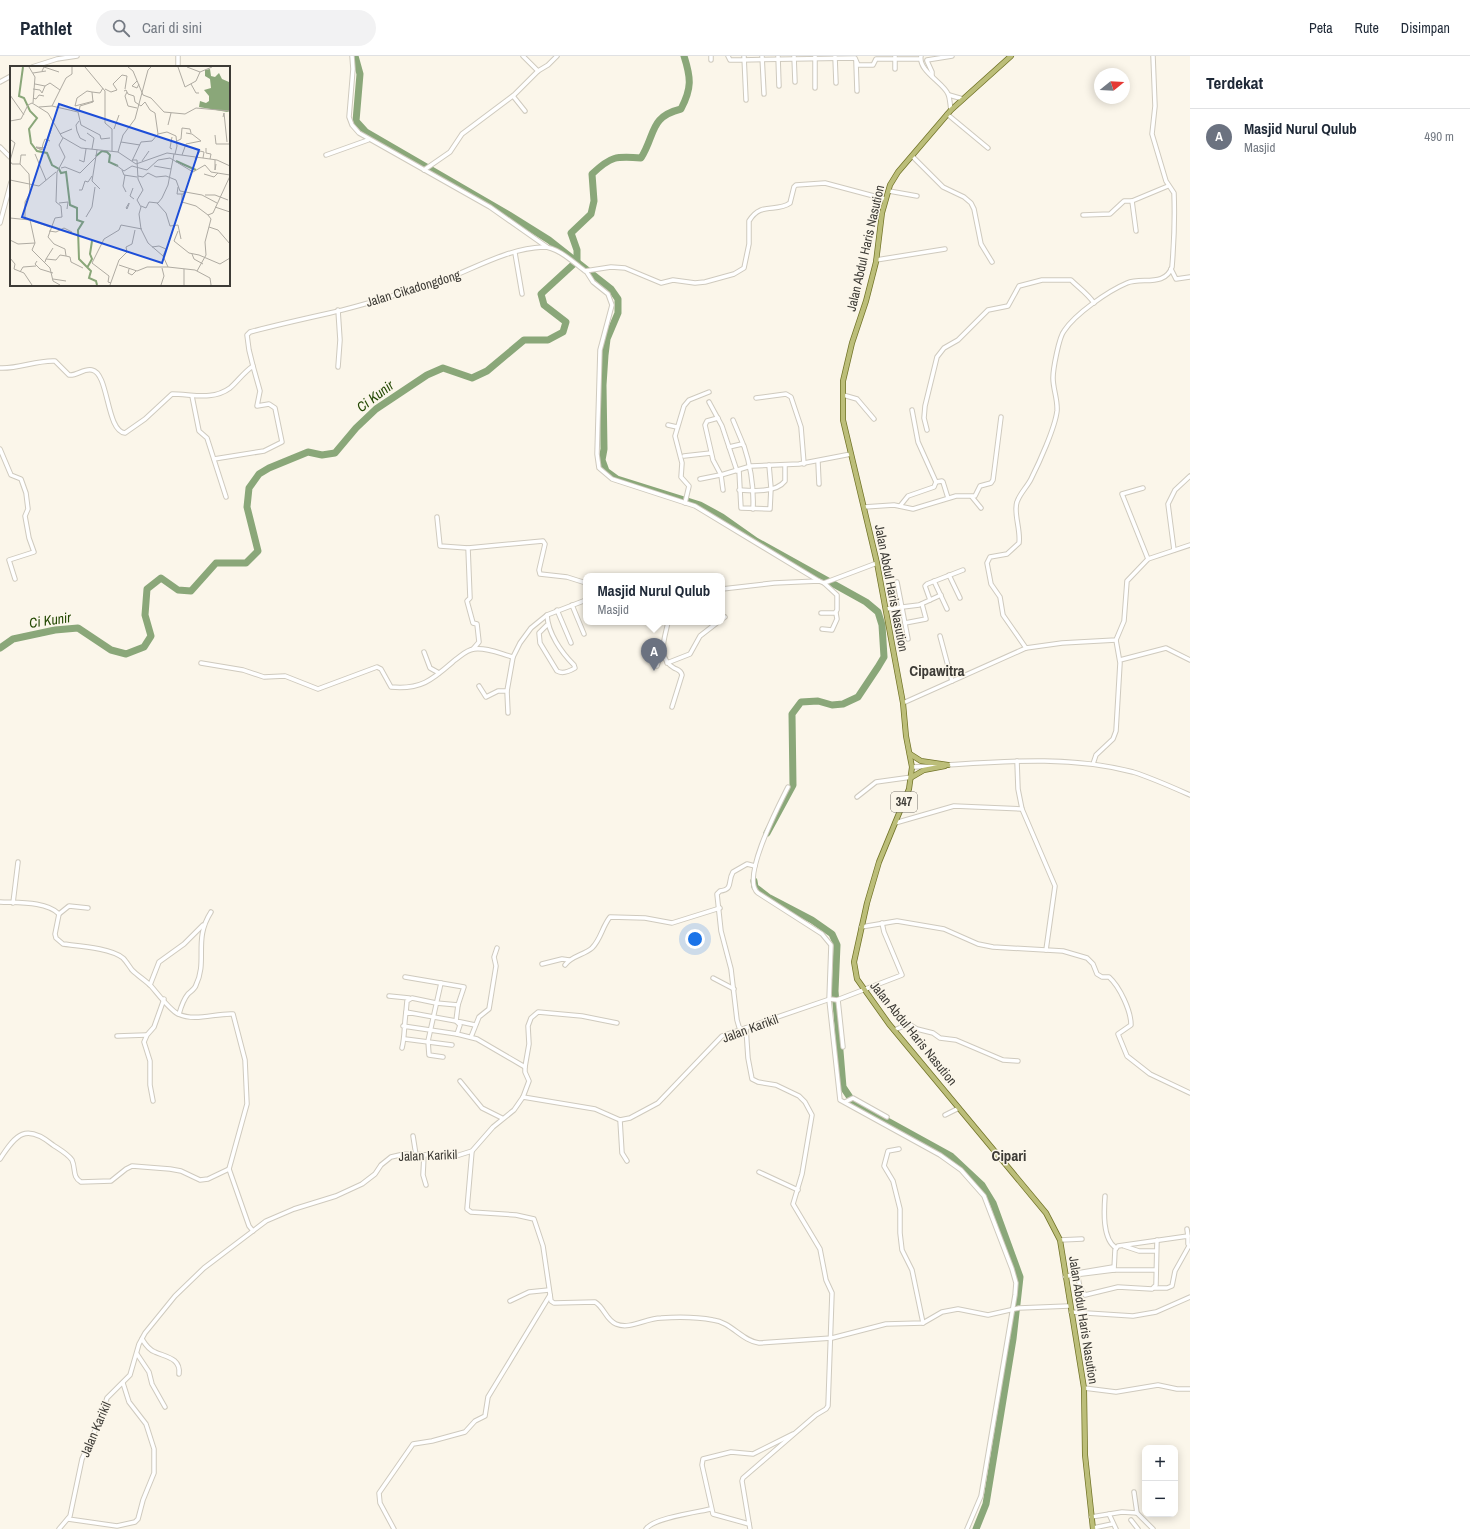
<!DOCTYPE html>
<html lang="id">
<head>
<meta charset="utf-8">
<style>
	body { margin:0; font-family:"Archivo Narrow",sans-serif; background:#f2f2f3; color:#1f2937 }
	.controls { position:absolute; right:12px; bottom:12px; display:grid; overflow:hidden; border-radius:8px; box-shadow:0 2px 10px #0003 }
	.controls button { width:36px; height:36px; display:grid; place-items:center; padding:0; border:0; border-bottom:1px solid #e0e1e3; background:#fff; color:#1f2937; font:20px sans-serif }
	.compass { position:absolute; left:1094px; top:12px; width:36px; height:36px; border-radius:50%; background:#fff; box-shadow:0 2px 10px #0003; rotate:72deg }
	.you { position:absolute; left:695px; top:883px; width:14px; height:14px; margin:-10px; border:3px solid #fff; border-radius:50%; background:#1a73e8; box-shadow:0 0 0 6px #1a73e833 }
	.badge { display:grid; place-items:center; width:26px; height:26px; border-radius:50%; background:#b54bac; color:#fff; font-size:13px; font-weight:700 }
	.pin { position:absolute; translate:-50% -33px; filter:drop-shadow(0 1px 2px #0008) }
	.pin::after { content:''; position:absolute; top:21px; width:14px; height:12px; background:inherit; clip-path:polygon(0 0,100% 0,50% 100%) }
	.popup { position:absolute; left:583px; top:517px; width:142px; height:52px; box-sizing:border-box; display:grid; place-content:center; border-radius:8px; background:#fff; filter:drop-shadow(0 1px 3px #0005); font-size:13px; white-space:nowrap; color:#747a83 }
	.popup b { font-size:15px; color:#1f2937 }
	.popup::after { content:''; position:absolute; left:50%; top:100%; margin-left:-8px; border:8px solid transparent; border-top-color:#fff }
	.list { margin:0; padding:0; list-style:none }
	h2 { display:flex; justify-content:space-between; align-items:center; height:52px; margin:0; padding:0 16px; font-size:17px }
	h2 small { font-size:13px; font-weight:400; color:#747a83 }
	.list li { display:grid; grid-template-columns:26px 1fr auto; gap:12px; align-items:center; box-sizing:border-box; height:56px; padding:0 16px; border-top:1px solid #e0e1e3 }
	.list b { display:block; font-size:15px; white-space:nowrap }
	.list p { margin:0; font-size:13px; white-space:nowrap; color:#747a83 }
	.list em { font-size:13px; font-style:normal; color:#747a83 }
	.icon { flex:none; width:22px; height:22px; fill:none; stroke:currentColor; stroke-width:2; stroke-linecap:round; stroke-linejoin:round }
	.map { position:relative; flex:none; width:1190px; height:1473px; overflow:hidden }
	header { display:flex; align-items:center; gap:24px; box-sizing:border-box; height:56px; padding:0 20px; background:#fff; border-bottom:1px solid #e0e1e3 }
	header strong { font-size:19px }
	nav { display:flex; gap:22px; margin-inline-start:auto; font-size:14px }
	.search { width:280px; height:36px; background:#f2f2f3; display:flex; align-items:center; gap:10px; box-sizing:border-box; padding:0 14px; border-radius:22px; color:#747a83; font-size:15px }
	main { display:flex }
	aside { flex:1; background:#fff }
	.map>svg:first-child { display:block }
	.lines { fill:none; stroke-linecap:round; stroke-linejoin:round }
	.river { stroke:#8aa779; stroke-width:7 }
	.minor-casing { stroke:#cfcabe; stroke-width:5.5 }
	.major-casing { stroke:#727428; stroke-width:6 }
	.minor { stroke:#fff; stroke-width:3.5 }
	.major { stroke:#bcbe79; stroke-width:4.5 }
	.labels { text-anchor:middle; stroke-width:3; stroke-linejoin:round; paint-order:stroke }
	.shield { fill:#fbf6ea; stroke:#76736c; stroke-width:1 }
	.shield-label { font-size:12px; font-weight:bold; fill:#3d3b36 }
	.street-label { font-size:13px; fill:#3d3b36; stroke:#fbf6ea }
	.water-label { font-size:14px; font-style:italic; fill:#244903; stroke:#fbf6ea }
	.quarter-label { font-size:15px; font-weight:bold; fill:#3d3b36; stroke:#fbf6ea }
	.inset-river { fill:none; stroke:#8aa779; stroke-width:2 }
	.inset-road { fill:none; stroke:#afaba2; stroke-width:1 }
	.view { fill:#1d4ed8; fill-opacity:0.15; stroke:#1d4ed8; stroke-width:2 }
	.inset-edge { fill:none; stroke:#3d3b36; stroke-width:2 }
</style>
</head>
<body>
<header>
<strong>Pathlet</strong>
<div class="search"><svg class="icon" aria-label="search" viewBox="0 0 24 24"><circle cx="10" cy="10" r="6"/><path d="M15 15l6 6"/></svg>Cari di sini</div>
<nav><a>Peta</a><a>Rute</a><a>Disimpan</a></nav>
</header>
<main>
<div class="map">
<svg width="1190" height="1473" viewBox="0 0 1190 1473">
	<rect width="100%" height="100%" fill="#fbf6ea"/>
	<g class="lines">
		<g class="river">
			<path d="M355 0 360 18 356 65 366 76 509 159 549 184 611 233 618 243V257L607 283 605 299 603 329 604 393 602 404 606 415 617 423 700 449 722 461 756 485 866 546 878 556 882 569 884 601 878 611 858 641 843 648 832 649 818 645 801 646 792 658 793 729 767 777"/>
			<path d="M0 592 13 583 55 574 78 572 111 594 126 598 144 591 151 580 145 559 147 533 161 522 178 534 191 535 216 507H246L258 495 247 451 249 432 259 418 269 412 308 396 322 399 335 397 356 372 376 353 427 319 443 312 472 322 487 315 524 284H548L563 276 566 266 544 249 541 238 577 205V194L571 177 591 158 594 145 592 118C611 100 616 100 641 102 656 78 649 61 681 53 692 32 691 22 684 0"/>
			<path d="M754 825 755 831 768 841 812 864 832 878 837 889 835 935 843 1031 853 1046 951 1100 982 1129 993 1147 1020 1221 1013 1283 986 1448 976 1473"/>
		</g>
		<g class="minor-casing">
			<g id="minor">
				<path d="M178 0V11"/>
				<path d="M352 0 353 13 349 61 352 69 359 77 490 151 547 191"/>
				<path d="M523 0 538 15"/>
				<path d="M711 0V4"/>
				<path d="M728 0 730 4H740L855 2 858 9H873L876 3H920"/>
				<path d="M744 0 746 44"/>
				<path d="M762 0 764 38"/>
				<path d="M778 0 779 30"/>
				<path d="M794 0 795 26"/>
				<path d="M815 0V32"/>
				<path d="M921 0C918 15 944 27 948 38 950 42 950 49 951 54"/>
				<path d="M835 1 836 27"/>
				<path d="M927 4 952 0"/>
				<path d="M927 5 932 16V20"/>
				<path d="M856 6 857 35"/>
				<path d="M32 11 57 3 77 0"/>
				<path d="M895 13V0"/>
				<path d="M0 26 11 20"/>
				<path d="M949 39 963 43"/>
				<path d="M513 40 525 55"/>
				<path d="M947 58 988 92"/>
				<path d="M0 91 11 102"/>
				<path d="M326 99 368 84"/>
				<path d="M912 100 943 131 964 141 971 147 974 153 981 188 992 206"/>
				<path d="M424 114 450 96 462 78 514 39 538 15 548 9 557 0"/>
				<path d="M889 135 917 140"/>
				<path d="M1132 145 1136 175"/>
				<path d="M1083 159 1110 158 1124 145H1132L1168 130"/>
				<path d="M0 167 11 126"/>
				<path d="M515 197 522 238"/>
				<path d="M876 204 945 193"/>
				<path d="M1171 213 1176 223 1190 221"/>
				<path d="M586 215 593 226 608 238 612 249 600 294 597 398 599 412 612 423 695 450 819 525"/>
				<path d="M338 311 340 284 338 254"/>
				<path d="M0 312C19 313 36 304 55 305L69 319C77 320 84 312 92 314 109 317 106 375 125 377L145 363 172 338C192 338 212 345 230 332 238 325 244 316 253 310L249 294 247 279 250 276C276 269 303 263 330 257 362 250 394 239 426 230 465 219 501 193 543 191 558 191 574 207 585 215L611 211 625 212 661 227 673 224 695 227 705 226 734 218 744 212 749 188V165C761 145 776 157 790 147L794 131 796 129 825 127 885 143"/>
				<path d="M843 339 857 343 874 363"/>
				<path d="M192 340 199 375 207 382 226 441"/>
				<path d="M756 342 786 338 791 341 801 371 804 408"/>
				<path d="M709 346 722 370 737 415"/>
				<path d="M912 354 918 386 936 426 942 425 943 426 948 442"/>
				<path d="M718 362 707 365 705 369 713 404 721 419 751 410 799 408 851 398"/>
				<path d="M733 364 743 388"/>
				<path d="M668 369 677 371"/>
				<path d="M927 374 924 362 925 350 937 301 944 292 958 284 988 254 1008 250 1019 230 1042 224H1071C1079 232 1087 237 1094 247"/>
				<path d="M729 391 742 388 744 390C751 411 754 431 753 453"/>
				<path d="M0 393 11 419 21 423 26 437 28 453 25 460 29 482 34 496 9 504 15 523"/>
				<path d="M684 400 711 397"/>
				<path d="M214 403 264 395 282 386 275 352 269 348 257 350 260 335 253 310"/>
				<path d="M818 406 819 428"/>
				<path d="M739 414 741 452 770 453 771 432 769 409"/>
				<path d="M721 419 723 434"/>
				<path d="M700 423 720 419"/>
				<path d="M1143 432 1122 438 1148 503"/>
				<path d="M739 434C752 435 776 437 785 425V409"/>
				<path d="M972 441 981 452"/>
				<path d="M685 447 689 430 681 421 682 407 675 380 684 350 689 344 709 336"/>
				<path d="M900 450 908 440 934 431 936 426"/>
				<path d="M864 451 894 449 913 453 956 440H975L980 430 991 427 993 424 1001 361"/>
				<path d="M437 461 440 490 468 492 543 485 545 488 539 514 540 518 567 521 586 527"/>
				<path d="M468 492 470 542 467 545 473 567 477 568 479 586 473 593"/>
				<path d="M1174 494 1168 448 1175 434 1190 420"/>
				<path d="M949 519 960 542"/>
				<path d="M934 525 947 553"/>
				<path d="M897 526 908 583"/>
				<path d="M722 533 774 527 819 525 824 527 877 507"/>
				<path d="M930 544 941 539"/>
				<path d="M572 549 584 578"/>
				<path d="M886 553 919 549 930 544 925 530 927 528 963 514"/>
				<path d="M557 554 571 587"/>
				<path d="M821 557H835L837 554V539L824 527"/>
				<path d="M547 559C548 577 561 596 574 609L575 612C570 615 562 618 557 615L540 587 539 577 547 569"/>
				<path d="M722 563 725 561"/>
				<path d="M668 566C665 582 656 601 674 612 678 614 681 614 682 619L672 651"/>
				<path d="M905 567 926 563 922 548"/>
				<path d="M822 573 832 574 837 563 836 557"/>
				<path d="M940 580 952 625"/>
				<path d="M1026 592 1003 559 1000 541 991 528 987 507 990 501 1007 498 1019 487C1021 474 1013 456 1017 446 1020 437 1027 431 1031 423 1039 407 1055 372 1057 355 1058 344 1053 333 1053 322 1053 313 1059 281 1064 275 1075 258 1108 235 1127 227 1142 221 1165 231 1172 211 1174 186 1175 162 1174 137L1166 125 1152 78 1155 50 1153 0"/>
				<path d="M424 596 430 612 439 617"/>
				<path d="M1120 604 1166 592 1190 604"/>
				<path d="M201 607 243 614 264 621 285 620 318 633 377 611 381 613 391 631C422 634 433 623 455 604 461 600 466 594 474 593 486 591 501 598 513 601"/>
				<path d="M667 607 690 598 700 580 718 566"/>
				<path d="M657 610 662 594"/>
				<path d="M479 630 486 641 498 635H507"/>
				<path d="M903 647 1026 592 1062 587 1116 584 1124 565 1127 525 1148 503 1190 489"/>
				<path d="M508 657 507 635 513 601 520 587 531 572 547 559 586 544"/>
				<path d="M1017 705 1018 733 1022 753 1055 830 1046 894"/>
				<path d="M1093 708 1096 699 1113 683 1116 675 1120 607 1116 584"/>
				<path d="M947 709C1009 705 1072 700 1133 716 1152 722 1172 731 1190 739"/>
				<path d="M912 711 936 710"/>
				<path d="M788 731C779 749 740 823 758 837L822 878 831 889 829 944 840 1044 940 1099 961 1114 984 1140 1012 1213 1016 1227 1015 1239 981 1440 967 1473"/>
				<path d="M857 741 876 726 912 721"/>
				<path d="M895 767 954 750 1022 753"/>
				<path d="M0 846C17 847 46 845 59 858L55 878 56 882 63 888C79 890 111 892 123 902 126 905 129 910 132 914 138 920 145 924 151 930 158 938 169 953 178 958 196 966 215 957 233 958L245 1004 247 1048 229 1113 249 1170 253 1175"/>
				<path d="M13 847 18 806"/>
				<path d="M59 858 69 850 88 852"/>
				<path d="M861 871 897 865 944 873 978 888 993 891 1063 895 1087 902 1093 908 1097 918 1102 921H1109C1120 931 1131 955 1131 969L1118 978 1127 1000 1150 1018 1190 1037"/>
				<path d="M542 908 562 903 569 904"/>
				<path d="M565 909C571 900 584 899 592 892 601 883 602 871 610 861L645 862 672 867 720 852"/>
				<path d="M405 921 464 931 458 949 456 965 475 969"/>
				<path d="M713 922 734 933"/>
				<path d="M441 927 428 985 429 999 443 1001"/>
				<path d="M150 929 159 906 184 888 203 869"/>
				<path d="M389 940 409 942"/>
				<path d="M838 944 843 991"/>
				<path d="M406 956 407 945 412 942 436 947 458 949"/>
				<path d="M179 958C181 951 183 944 188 938 191 935 195 933 196 929 208 904 193 884 211 856"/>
				<path d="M746 972 748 1002 752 1023 758 1026 776 1029 799 1040 805 1046 812 1059 802 1118 793 1148 820 1193 826 1224 832 1237 828 1350 826 1353 816 1359 743 1422 742 1425 750 1473"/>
				<path d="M742 973 739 971 737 964 731 913 721 875 717 838 720 835C734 833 727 826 733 816L747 808 755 810"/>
				<path d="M894 974 909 968 917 973 933 977 940 982 956 984 1003 1004 1018 1005"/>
				<path d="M457 978 477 983 525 1011V1016L529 1025 523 1041"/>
				<path d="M117 980 146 979"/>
				<path d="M471 981 479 961 489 953 496 910 494 901 497 892"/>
				<path d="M405 983 452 989"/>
				<path d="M402 992C405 980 404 968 406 956L456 965 460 969 457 978 403 970"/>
				<path d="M525 1011 529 988 528 970 531 962 538 956 582 960 617 967"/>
				<path d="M460 1025 482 1052 502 1062"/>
				<path d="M153 1045 150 1029V1005L144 986 147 979 154 971 164 943"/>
				<path d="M845 1046 853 1042 887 1061"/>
				<path d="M945 1059 959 1052"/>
				<path d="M620 1064 622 1097 627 1105"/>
				<path d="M413 1080 416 1099"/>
				<path d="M899 1093 888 1095 884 1110 893 1125 900 1153V1177L902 1194 912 1214 923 1267"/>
				<path d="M472 1095 467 1153 471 1156 516 1159 534 1163 543 1190 551 1245 554 1247 595 1246C604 1251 606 1264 616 1268 630 1274 646 1262 661 1262 677 1261 697 1261 713 1264 731 1266 742 1285 759 1287L832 1282 886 1268 923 1267 942 1256 958 1253 988 1259 1019 1252 1069 1250"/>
				<path d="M424 1099 423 1119 426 1129"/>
				<path d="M0 1103C16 1078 26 1067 53 1089 59 1093 68 1098 72 1104 76 1113 72 1121 81 1126L111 1125 126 1113 132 1110 170 1113 181 1115 200 1124 208 1123 229 1113"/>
				<path d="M759 1116 798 1134"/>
				<path d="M1105 1140C1104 1154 1102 1183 1116 1192"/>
				<path d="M1187 1173 1188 1180"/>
				<path d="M1060 1184 1082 1183"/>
				<path d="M1124 1190 1139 1195H1156"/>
				<path d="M1114 1214 1115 1194 1118 1190 1188 1180V1188L1190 1190"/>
				<path d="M1077 1217 1080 1231 1085 1239 1118 1231 1152 1233 1156 1229 1157 1184"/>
				<path d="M1074 1219 1114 1214H1156"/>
				<path d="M1065 1221 1077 1217 1113 1211"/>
				<path d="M1154 1232H1167L1172 1230 1175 1215 1189 1190"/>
				<path d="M510 1245 529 1236 549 1234"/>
				<path d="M1071 1256 1133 1260 1156 1256 1190 1241"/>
				<path d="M142 1283C145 1288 149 1294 155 1296 166 1301 181 1302 179 1318"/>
				<path d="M137 1298 149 1316 152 1328 165 1351"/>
				<path d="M1084 1332 1116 1336 1158 1329 1177 1333H1190"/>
				<path d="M1134 1436 1137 1457"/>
				<path d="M1109 1458 1116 1473"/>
				<path d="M1091 1461 1122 1456 1137 1457 1153 1473"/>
				<path d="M68 1463 117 1470 135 1466 138 1463 143 1444 154 1417V1393L146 1368 129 1346 123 1327"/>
				<path d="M1131 1464 1138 1473"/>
				<path d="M749 1468 713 1458 702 1409 703 1403 731 1396 753 1398 793 1378"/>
				<path d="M1093 1472 1112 1468"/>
				<path d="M59 1473 70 1460 82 1403 98 1368 107 1342 130 1319 139 1288 145 1277 175 1240 204 1212 266 1165 294 1153 336 1140 362 1128 375 1118 381 1109 391 1101 404 1098 456 1100 472 1095 493 1071 514 1054 523 1041 595 1053 620 1064 630 1062 658 1047 722 980 830 943 837 944 902 919 884 876 882 867"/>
				<path d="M394 1473 380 1447 379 1437 413 1388 432 1385 465 1376 475 1365 485 1360 488 1341 550 1239"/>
				<path d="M646 1473C653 1462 698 1456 711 1453"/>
			</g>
		</g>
		<g class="major-casing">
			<g id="major">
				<path d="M1011 0 951 54 898 116 890 129 882 157 876 206 866 245 852 287 843 325V364L877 507 903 647 906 680 912 711 909 733 879 806 867 847 854 906 857 923 889 968 1046 1157 1060 1184 1084 1332 1085 1399 1093 1473"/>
				<path d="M910 698 921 705 948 709"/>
				<path d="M912 721 924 714 945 710"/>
			</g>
		</g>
		<use href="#minor" class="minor"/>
		<use href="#major" class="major"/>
	</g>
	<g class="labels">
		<rect class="shield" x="891" y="736" width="26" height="20" rx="3"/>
		<g class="shield-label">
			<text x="904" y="750">347</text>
		</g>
		<g class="street-label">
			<text transform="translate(865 192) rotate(-77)" y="5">Jalan Abdul Haris Nasution</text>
			<text transform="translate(413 232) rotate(-17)" y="5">Jalan Cikadongdong</text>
			<text transform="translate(892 532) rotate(79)" y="5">Jalan Abdul Haris Nasution</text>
			<text transform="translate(750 972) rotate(-20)" y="5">Jalan Karikil</text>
			<text transform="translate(914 977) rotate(51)" y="5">Jalan Abdul Haris Nasution</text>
			<text transform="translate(428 1099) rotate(-2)" y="5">Jalan Karikil</text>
			<text transform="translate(1084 1264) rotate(81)" y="5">Jalan Abdul Haris Nasution</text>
			<text transform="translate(95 1373) rotate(-67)" y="5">Jalan Karikil</text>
		</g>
		<g class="water-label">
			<text transform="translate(375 340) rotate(-37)" y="5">Ci Kunir</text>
			<text transform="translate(50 564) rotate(-8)" y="5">Ci Kunir</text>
		</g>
		<g class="quarter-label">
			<text x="937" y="620">Cipawitra</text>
			<text x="1009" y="1105">Cipari</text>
		</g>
	</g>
	<g transform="translate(10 10)">
		<rect width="220" height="220" fill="#fbf6ea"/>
		<path d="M200 3 201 10 205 11 209 7 212 13 219 16 220 45 217 46 189 41 190 35 196 37 199 35V30L194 24 201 22 200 13 195 10V4Z" fill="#8aa779"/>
		<path class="inset-river" d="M13 1 9 30 14 32 20 45 27 52 19 63 21 77 27 85 37 87 42 99 49 103 51 107 56 106 60 139 67 142V154L73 156 68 164 69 193 81 205 79 212 86 215 87 219M86 90 92 85 97 86 100 89 99 96 108 100M166 95 186 104M77 202 82 193 80 188 82 175"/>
		<path class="inset-road" d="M19 1 25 11 23 37M75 1 95 25V57L102 63V85M118 1 123 5 133 29 141 32 154 46 175 48 186 42 220 45M168 1 175 21 186 15 190 6 202 1M177 1 190 6M32 5 34 1 49 6M23 7 36 5M127 15 122 20 127 22 129 18M40 17 50 24M25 18 35 20 40 17M181 18 186 27H189M23 23 30 24 32 27 35 20M95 23 101 26 107 24 103 18 112 9 117 10 115 23M114 25 116 24 118 28 124 30 125 36 131 40 135 36 140 44 145 47 148 68 157 66 166 70 167 80 165 88M82 26 77 25 67 32 65 40 84 35M117 26 115 30 118 40 127 42M0 29 14 49M23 32 26 33 29 29 34 30M42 40 56 12 62 8V1M29 41 42 40 68 46 71 59 90 69 91 73 100 72M69 46 70 40 83 36 82 26 90 27 93 22M213 51 214 47 217 76M0 55 11 53 18 39 22 37 38 47 52 71 71 82 108 86 126 98 157 87 207 94 220 100M69 55 66 59 67 65 70 72 76 75M158 59 161 47M104 63 109 49M77 67 84 72 82 83M50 68 62 63M205 69 206 78H220M53 72 49 79 55 91 47 106 46 136 51 140 52 151 45 152 38 171 44 178 55 183 56 190M167 75 171 73 172 62 180 63 181 67M111 76 130 79M26 81 35 82 41 64M196 82V87L201 88 200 93M162 83 160 82 162 71M34 84 32 83 27 82 26 81 31 84 32 83 33 78 35 73 40 75M87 84 82 115 90 123M108 86 113 69 125 53 138 4 141 1M25 88 36 114M172 89 176 78 191 75 182 68 176 67M185 93 190 85 194 86 193 92M69 94 74 96 76 83M122 94H127L128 113 133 124 127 134 131 141 129 148 131 163 138 177 153 190 158 201 185 204 200 212 201 219M205 94V104L206 98M0 95 2 98H10L19 108 20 127 15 136V153M0 95 5 77 1 74M122 95 131 76 142 75 148 68M132 95 139 85M10 98 11 89H16M106 99 114 105 122 100 137 104 148 94 160 92 183 106 195 99 201 106 220 109M144 100 161 103M51 102 55 101 70 107 87 90M112 104 114 109 127 111M194 108 204 111 208 107M115 109 113 120 116 126M128 110 133 111 138 107 146 111 156 110 166 114 170 125 192 129 207 137M0 114 29 120 46 106M168 121 167 128H173L175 125M123 122 120 130 124 133M69 124H72L75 115 78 116 82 110M172 128V136L186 140 198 149M195 129H205L218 134M49 137 58 136 57 143M119 137V138L117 143 116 142ZM147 137 156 147 160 160 168 159 171 173M131 140 136 142 139 136 148 137 152 132 158 119 164 88M205 141 220 146M76 151 82 141 85 121M0 152 20 154 25 177 22 184 40 202 43 215 50 219M20 154 40 161M199 161 208 164 220 178M39 165 46 166 54 162 62 166M168 165 164 175 179 187 189 189 210 198 220 192M0 174 8 178 25 177M142 181 149 180 156 183 153 190M182 188 184 193 193 198M0 192 5 198 4 203 14 207 22 219M36 193 43 182M27 195 25 198 30 203 43 207M35 196 36 193 46 194 50 189 56 190 60 191 61 196 73 202M109 199 127 205 137 201H158M119 203 118 207 122 209 126 205M174 203V219M187 205 196 189 195 176 201 153 198 149 203 147 220 110M10 206 13 201 26 200M43 213 56 215M101 217 98 216 99 210 82 197 94 173 109 164 111 159 132 163M100 219 109 194 117 186 116 181 122 178 125 164M151 219 154 210 152 202"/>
		<path class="view" d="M49 38 189 84 152 197 12 151Z"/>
		<rect width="220" height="220" class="inset-edge"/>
	</g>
</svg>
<div class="controls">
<button>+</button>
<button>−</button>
</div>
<svg class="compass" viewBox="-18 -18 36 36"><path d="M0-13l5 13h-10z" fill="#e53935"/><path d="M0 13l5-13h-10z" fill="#747a83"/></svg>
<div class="you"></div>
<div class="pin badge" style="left:654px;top:615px;background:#6b7280">A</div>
<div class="popup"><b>Masjid Nurul Qulub</b>Masjid</div>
</div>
<aside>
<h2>Terdekat<small></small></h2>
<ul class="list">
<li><span class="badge" style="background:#6b7280">A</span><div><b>Masjid Nurul Qulub</b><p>Masjid</p></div><em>490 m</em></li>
</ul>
</aside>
</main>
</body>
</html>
